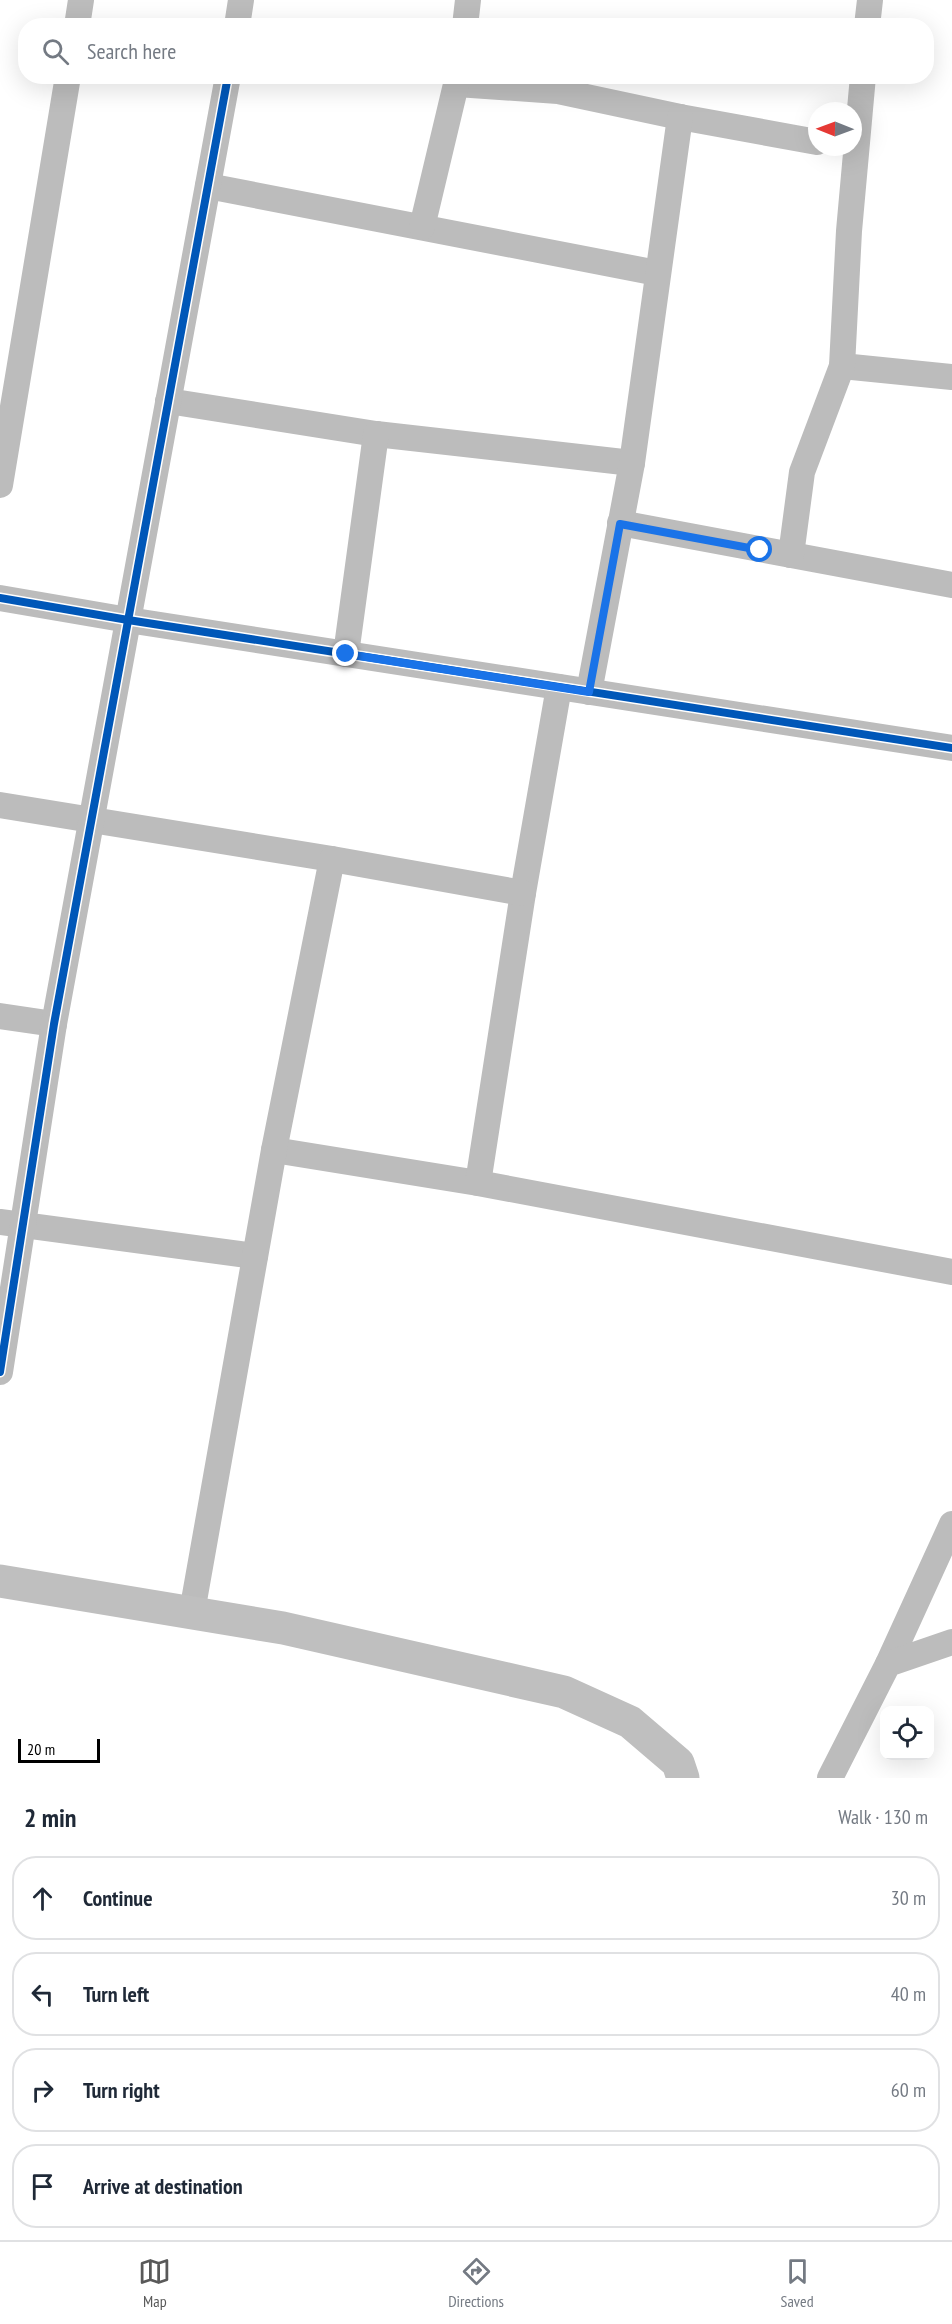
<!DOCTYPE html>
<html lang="en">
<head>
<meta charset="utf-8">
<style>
	body { margin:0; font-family:"PT Sans Narrow",sans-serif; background:#f2f2f3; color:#1f2937 }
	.controls { position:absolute; right:18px; bottom:18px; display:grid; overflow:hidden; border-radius:12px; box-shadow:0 6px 24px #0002 }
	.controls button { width:54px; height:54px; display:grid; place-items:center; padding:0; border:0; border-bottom:2px solid #e0e1e3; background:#fff; color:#1f2937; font:30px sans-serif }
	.compass { position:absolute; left:808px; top:102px; width:54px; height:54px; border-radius:50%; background:#fff; box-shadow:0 6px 24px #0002; rotate:271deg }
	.scale { position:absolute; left:18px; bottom:15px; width:82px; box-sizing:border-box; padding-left:6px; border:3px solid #000; border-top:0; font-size:16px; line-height:21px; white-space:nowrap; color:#000; -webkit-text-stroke:4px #fff; paint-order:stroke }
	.stop { position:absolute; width:18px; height:18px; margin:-14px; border:4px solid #1a73e8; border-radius:50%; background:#fff }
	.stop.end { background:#1a73e8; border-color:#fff; box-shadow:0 2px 6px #0008 }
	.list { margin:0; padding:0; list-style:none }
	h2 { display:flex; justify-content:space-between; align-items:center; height:78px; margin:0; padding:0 24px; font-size:26px }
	h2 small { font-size:20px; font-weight:400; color:#747a83 }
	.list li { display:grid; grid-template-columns:39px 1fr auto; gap:18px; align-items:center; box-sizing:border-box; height:84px; margin:0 12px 12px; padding:0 12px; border:2px solid #e0e1e3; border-radius:24px }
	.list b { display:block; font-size:22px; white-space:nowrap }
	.list em { font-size:20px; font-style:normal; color:#747a83 }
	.icon { flex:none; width:33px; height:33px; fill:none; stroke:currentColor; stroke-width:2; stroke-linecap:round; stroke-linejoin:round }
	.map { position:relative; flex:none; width:952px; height:1778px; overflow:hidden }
	.search { position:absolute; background:#fff; box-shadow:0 6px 24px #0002; left:18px; right:18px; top:18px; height:66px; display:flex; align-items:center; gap:15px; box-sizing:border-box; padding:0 21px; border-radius:24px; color:#747a83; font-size:22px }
	.sheet { height:462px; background:#fff }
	nav { display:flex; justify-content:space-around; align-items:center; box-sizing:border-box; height:84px; border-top:2px solid #e0e1e3; background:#fff; font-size:16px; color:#747a83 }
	nav a { display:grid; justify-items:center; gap:3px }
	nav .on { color:#595959 }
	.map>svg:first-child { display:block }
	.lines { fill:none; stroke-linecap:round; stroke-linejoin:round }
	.street { stroke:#bcbcbc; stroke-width:26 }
	.secondary { stroke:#bfbfbf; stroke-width:33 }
	.cycleway-casing { stroke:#fff; stroke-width:11 }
	.cycleway { stroke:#0057b8; stroke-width:8 }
	.route { stroke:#1a73e8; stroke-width:8 }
</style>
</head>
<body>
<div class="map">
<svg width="952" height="1778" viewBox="0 0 952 1778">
	<rect width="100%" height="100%" fill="#fff"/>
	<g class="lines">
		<g class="street">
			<path d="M77 26 81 0"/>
			<path d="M237 26 241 0"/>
			<path d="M465 26 468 0"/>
			<path d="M867 26 870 0"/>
			<path d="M457 84 558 91 680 117 817 142"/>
			<path d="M208 186 657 273"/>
			<path d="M422 227 458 76"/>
			<path d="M842 366 952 377"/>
			<path d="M168 401 376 434 632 463"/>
			<path d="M0 485 68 76"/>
			<path d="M620 523 952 585"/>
			<path d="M791 555 802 472 842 366 849 231 863 76"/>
			<path d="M0 598 128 620 952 748"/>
			<path d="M346 654 376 434"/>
			<path d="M589 692 632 463 680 117"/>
			<path d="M0 805 332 859"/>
			<path d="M0 1016 54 1024"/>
			<path d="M274 1150 478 1183 952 1272"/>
			<path d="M478 1183 523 893 559 687"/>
			<path d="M0 1222 255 1256"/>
			<path d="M0 1372 54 1024 228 76"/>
			<path d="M192 1612 274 1150 332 859 523 893"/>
			<path d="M888 1664 952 1524"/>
			<path d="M830 1778 888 1664 952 1642"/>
		</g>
		<path class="secondary" d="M0 1581 283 1628 564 1692 630 1722 678 1763 683 1778"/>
		<g class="cycleway-casing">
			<g id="cycleway">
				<path d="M0 598 128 620 952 748"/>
				<path d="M0 1372 54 1024 228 76"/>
			</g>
		</g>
		<use href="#cycleway" class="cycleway"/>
	</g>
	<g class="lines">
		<path class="route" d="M346 654 589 692 620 524 760 550"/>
	</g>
</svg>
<div class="controls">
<button><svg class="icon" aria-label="locate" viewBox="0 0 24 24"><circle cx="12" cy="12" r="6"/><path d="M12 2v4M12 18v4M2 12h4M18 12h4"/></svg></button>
</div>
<svg class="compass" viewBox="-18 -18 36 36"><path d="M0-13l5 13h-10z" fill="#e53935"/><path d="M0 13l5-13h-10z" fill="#747a83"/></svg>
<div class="scale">20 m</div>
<div class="stop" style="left:760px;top:550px"></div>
<div class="stop end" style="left:346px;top:654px"></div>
<div class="search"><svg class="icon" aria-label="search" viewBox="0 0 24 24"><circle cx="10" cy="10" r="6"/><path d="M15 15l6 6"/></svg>Search here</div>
</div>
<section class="sheet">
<h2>2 min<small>Walk · 130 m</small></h2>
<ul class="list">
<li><svg class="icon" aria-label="ahead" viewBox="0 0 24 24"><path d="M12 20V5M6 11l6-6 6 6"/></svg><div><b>Continue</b></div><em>30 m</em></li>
<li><svg class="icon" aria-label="left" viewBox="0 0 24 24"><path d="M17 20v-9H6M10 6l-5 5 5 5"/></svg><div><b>Turn left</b></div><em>40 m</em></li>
<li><svg class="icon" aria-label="right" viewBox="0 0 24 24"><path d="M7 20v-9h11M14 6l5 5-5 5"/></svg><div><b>Turn right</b></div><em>60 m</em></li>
<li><svg class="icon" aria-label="arrive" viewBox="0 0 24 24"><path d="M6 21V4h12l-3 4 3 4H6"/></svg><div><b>Arrive at destination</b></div></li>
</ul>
</section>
<nav>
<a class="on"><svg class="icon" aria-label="map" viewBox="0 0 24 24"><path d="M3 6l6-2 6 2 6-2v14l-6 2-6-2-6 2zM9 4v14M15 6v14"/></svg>Map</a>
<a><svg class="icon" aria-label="directions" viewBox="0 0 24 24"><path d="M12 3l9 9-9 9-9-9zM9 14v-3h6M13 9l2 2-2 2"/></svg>Directions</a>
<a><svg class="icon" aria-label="saved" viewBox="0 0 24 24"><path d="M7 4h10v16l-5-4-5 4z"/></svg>Saved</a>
</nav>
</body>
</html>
